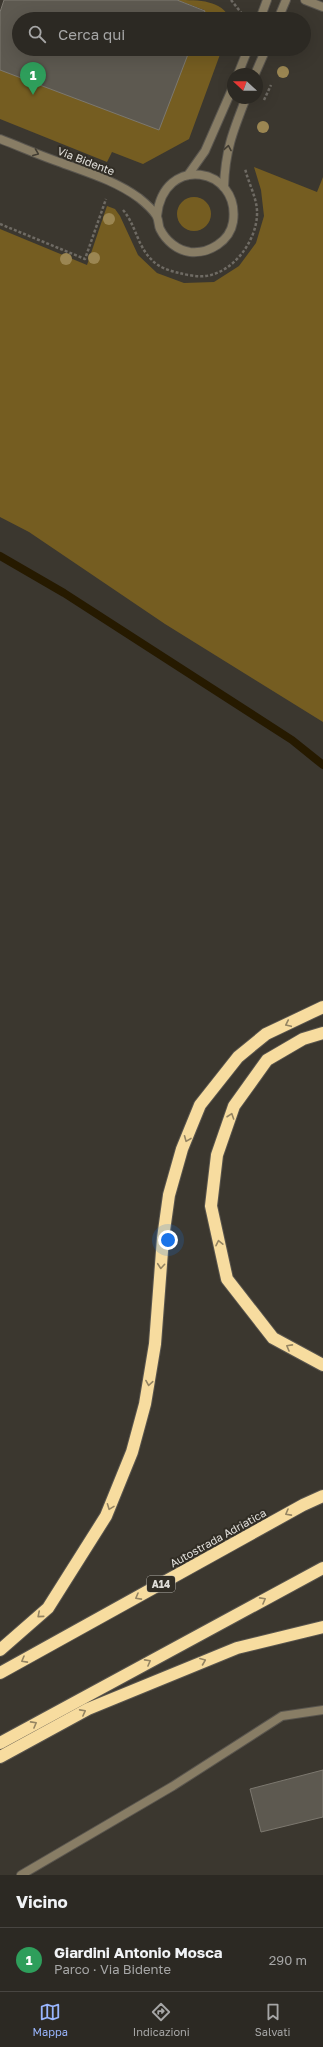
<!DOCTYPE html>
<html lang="it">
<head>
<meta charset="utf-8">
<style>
	body { margin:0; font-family:"Golos Text",sans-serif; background:#34312b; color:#f1f3f6 }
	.compass { position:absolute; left:227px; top:68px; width:36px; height:36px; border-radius:50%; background:#2c2923; box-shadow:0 4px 16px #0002; rotate:291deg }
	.you { position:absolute; left:168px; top:1240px; width:14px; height:14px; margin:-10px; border:3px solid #fff; border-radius:50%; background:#1a73e8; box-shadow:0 0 0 6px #1a73e833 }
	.badge { display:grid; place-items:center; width:26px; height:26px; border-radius:50%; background:#99b5fd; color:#fff; font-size:13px; font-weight:700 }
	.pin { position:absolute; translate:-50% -33px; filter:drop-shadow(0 1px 2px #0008) }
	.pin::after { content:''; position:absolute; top:21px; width:14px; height:12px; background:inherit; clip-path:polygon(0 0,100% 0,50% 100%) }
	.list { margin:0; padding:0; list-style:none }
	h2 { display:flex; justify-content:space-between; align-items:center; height:52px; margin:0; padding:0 16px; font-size:17px }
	h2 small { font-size:13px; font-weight:400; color:#a6a6a6 }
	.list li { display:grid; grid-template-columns:26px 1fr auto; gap:12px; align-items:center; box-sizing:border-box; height:64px; padding:0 16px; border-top:1px solid #484541 }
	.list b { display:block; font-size:15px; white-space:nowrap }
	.list p { margin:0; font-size:13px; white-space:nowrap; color:#a6a6a6 }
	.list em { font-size:13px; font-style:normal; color:#a6a6a6 }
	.icon { flex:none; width:22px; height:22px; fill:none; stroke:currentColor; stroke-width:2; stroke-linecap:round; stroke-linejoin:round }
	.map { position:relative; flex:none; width:323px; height:1875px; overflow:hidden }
	.search { position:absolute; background:#2c2923; box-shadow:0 4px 16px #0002; left:12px; right:12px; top:12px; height:44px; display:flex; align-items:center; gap:10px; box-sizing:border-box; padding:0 14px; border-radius:22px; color:#a6a6a6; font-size:15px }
	.sheet { height:116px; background:#2c2923 }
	nav { display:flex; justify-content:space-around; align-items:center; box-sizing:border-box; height:56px; border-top:1px solid #484541; background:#2c2923; font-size:11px; color:#a6a6a6 }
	nav a { display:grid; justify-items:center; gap:2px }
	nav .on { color:#99b5fd }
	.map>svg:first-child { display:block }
	.green { fill:#755d21 }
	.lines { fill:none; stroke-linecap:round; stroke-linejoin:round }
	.stream { stroke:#261a00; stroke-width:8 }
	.building { fill:#5d5950; stroke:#7c786f }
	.service-casing { stroke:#59554e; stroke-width:10 }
	.minor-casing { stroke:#59554e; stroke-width:10 }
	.motorway-casing { stroke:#59554e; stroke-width:14 }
	.path { stroke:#6f6b64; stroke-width:2.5; stroke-dasharray:3 2; stroke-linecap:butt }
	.service { stroke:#887d65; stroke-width:8 }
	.minor { stroke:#887d65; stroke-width:8 }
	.motorway { stroke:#f7dc9f; stroke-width:12 }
	.tree { fill:#9b8652 }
	.oneway { stroke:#423d32 }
	.oneway2 { stroke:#948462 }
	.labels { text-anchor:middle; stroke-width:4; stroke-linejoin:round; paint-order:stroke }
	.shield { fill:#312d25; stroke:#acaaa4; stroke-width:1 }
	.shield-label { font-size:10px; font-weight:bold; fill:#e1dfda }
	.street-label { font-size:11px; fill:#e1dfda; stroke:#312d25 }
</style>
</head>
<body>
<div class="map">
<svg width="323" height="1875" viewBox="0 0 323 1875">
	<rect width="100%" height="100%" fill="#3b372f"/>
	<g class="green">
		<path d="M177 0C199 0 222 0 230 19H201L204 10Z"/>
		<path d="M190 49H222L189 139 143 164 112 152 107 162 0 119V70Z"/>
		<path d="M254 167 317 192 323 177V722L165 624 29 532 0 517V229L87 265 107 206 115 209 120 216 138 255 157 273 184 283 214 282 239 266 256 243 264 216 261 190Z"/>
		<circle cx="194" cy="214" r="17"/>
	</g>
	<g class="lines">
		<path class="stream" d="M0 556 64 593 292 740 323 765"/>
	</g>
	<g class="building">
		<path d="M4 0H177L205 11 201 19H19V49H190L159 130 0 70V12Z"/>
		<path d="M323 1770V1817L261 1832 250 1789Z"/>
	</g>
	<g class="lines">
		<g class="service-casing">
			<g id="service">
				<path d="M305 0 323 7"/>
				<path d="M21 1875 173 1786 282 1716 323 1710"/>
			</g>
		</g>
		<g class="minor-casing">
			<g id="minor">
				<path d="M260 19 267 0"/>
				<path d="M278 19 286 0"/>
				<path d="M238 74 248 49"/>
				<path d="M255 74 266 49"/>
				<path d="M0 139C21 147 41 156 62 163 89 173 116 181 139 198 144 202 152 209 156 215 159 219 158 225 160 229 166 241 177 250 190 252 209 254 230 241 233 222 241 167 163 153 157 216"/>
				<path d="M188 175 205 151 233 87"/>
				<path d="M224 187C225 151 233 131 246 98"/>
			</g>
		</g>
		<g class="motorway-casing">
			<g id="motorway">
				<path d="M323 1033 303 1039 267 1060 234 1106 217 1155 211 1206 227 1279 273 1338 323 1365"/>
				<path d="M0 1650 48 1608 106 1516 132 1452 145 1404 155 1344 163 1238 169 1195 182 1149 200 1105 238 1057 266 1034 323 1007"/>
				<path d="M0 1673 303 1505 323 1496"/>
				<path d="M0 1743 323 1568"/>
				<path d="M0 1757 88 1709 237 1648 323 1627"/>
			</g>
		</g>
		<g class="path">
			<path d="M231 0 243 15"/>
			<path d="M264 100 271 85"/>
			<path d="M123 210C136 225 137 246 152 260 158 267 170 271 179 273 187 275 198 277 206 276 234 272 256 241 257 215 258 199 248 183 245 168"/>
			<path d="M0 224 85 259 106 199"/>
		</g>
		<use href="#service" class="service"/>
		<use href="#minor" class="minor"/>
		<use href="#motorway" class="motorway"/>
	</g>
	<g class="tree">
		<circle cx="283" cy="72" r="6"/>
		<circle cx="263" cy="127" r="6"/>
		<circle cx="109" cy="219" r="6"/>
		<circle cx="94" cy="258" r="6"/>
		<circle cx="66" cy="259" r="6"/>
	</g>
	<defs><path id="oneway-chevron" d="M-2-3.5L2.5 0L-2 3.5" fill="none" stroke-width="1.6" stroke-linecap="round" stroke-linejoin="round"/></defs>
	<g class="oneway">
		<use href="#oneway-chevron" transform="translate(228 148) rotate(-80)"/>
		<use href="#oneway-chevron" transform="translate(36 153) rotate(22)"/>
	</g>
	<g class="oneway2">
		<use href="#oneway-chevron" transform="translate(288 1024) rotate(155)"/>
		<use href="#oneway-chevron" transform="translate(231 1116) rotate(-71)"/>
		<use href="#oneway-chevron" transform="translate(187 1139) rotate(112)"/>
		<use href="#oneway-chevron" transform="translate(219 1243) rotate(-102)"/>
		<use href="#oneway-chevron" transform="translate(161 1266) rotate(95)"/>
		<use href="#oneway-chevron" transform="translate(289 1347) rotate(-151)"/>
		<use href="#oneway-chevron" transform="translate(149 1383) rotate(99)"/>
		<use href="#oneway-chevron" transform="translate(110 1507) rotate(111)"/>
		<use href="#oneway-chevron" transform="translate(288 1513) rotate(151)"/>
		<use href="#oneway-chevron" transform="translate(138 1597) rotate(151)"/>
		<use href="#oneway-chevron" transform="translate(263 1600) rotate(-29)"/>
		<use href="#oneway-chevron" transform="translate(40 1615) rotate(139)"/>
		<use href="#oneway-chevron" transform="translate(24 1660) rotate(151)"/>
		<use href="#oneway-chevron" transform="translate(203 1661) rotate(-22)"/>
		<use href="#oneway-chevron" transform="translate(148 1662) rotate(-29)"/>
		<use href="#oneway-chevron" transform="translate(83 1712) rotate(-28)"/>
		<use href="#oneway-chevron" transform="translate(34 1724) rotate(-29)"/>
	</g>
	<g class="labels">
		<rect class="shield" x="147" y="1576" width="28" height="16" rx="3"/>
		<g class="shield-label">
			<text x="161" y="1588">A14</text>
		</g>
		<g class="street-label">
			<text transform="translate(86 161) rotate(21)" y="4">Via Bidente</text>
			<text transform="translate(218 1538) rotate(-29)" y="4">Autostrada Adriatica</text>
		</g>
	</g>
</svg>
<svg class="compass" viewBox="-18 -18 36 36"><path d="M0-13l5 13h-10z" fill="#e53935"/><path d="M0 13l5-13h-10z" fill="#a6a6a6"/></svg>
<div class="you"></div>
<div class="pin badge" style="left:33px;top:95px;background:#2e9e5b">1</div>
<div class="search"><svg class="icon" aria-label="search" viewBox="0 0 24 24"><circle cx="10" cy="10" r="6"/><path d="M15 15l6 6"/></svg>Cerca qui</div>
</div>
<section class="sheet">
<h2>Vicino<small></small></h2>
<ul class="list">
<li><span class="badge" style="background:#2e9e5b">1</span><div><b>Giardini Antonio Mosca</b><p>Parco · Via Bidente</p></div><em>290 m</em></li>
</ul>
</section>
<nav>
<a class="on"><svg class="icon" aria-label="map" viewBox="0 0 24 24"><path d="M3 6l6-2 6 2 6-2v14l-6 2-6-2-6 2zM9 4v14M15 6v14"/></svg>Mappa</a>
<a><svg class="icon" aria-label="directions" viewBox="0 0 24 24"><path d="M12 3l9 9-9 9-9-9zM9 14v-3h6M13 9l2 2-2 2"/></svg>Indicazioni</a>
<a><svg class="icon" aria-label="saved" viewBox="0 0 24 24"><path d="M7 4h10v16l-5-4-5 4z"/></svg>Salvati</a>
</nav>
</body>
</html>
